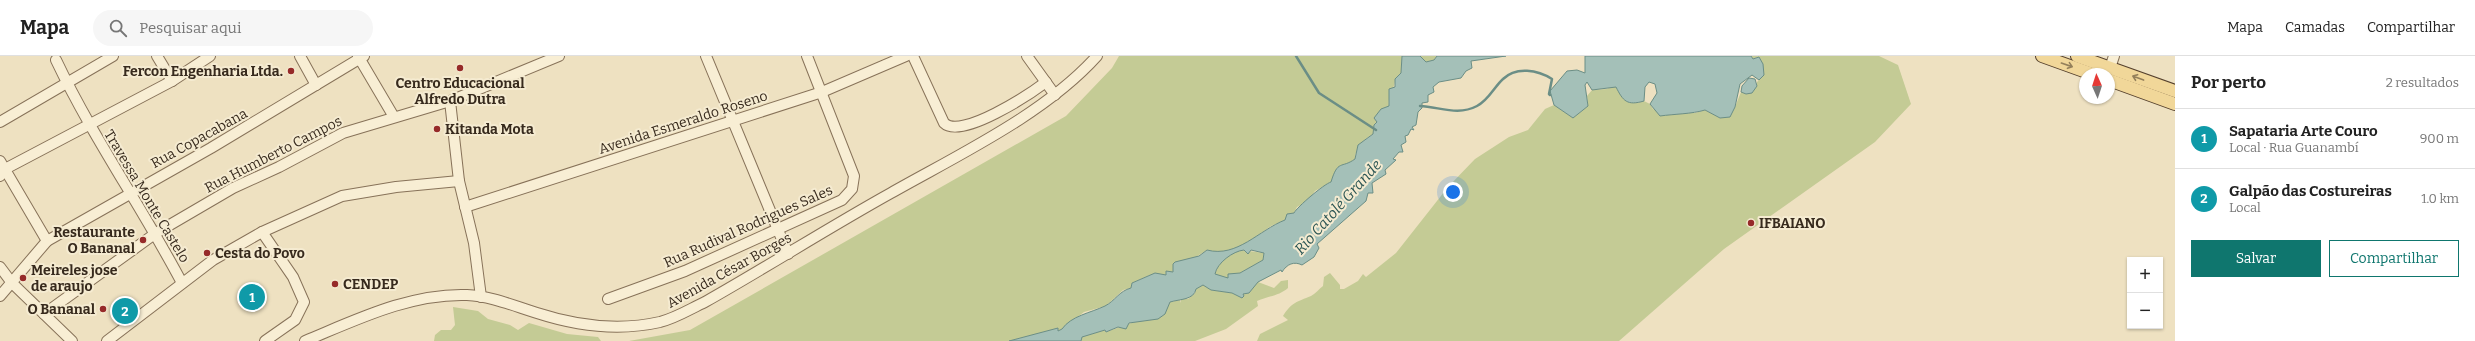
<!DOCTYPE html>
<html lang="pt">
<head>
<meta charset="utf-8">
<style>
	body { margin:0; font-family:Bitter,serif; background:#f6f6f6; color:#222 }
	.controls { position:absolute; right:12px; bottom:12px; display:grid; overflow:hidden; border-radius:0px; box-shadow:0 1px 3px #0004 }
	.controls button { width:36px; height:36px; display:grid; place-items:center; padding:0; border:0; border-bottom:1px solid #e0e0e0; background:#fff; color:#222; font:20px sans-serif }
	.compass { position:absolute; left:2079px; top:12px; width:36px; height:36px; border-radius:50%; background:#fff; box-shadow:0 1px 3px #0004; rotate:357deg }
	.you { position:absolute; left:1453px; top:136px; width:14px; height:14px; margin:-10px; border:3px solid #fff; border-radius:50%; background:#1a73e8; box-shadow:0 0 0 6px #1a73e833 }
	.badge { display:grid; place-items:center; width:26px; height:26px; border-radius:50%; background:#0f766e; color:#fff; font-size:13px; font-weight:700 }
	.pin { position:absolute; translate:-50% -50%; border:2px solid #fff; box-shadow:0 1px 4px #0006 }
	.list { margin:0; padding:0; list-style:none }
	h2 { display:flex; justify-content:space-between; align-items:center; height:52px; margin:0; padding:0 16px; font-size:17px }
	h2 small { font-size:13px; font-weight:400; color:#767676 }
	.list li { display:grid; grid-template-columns:26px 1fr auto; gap:12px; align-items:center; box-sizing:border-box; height:60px; padding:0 16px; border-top:1px solid #e0e0e0 }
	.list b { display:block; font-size:15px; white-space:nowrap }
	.list p { margin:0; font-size:13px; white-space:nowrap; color:#767676 }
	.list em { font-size:13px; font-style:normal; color:#767676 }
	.actions { display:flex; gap:8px; padding:12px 16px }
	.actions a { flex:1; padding:9px 0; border:1px solid #0f766e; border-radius:0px; text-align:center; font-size:14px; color:#0f766e }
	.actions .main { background:#0f766e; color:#fff }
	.icon { flex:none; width:22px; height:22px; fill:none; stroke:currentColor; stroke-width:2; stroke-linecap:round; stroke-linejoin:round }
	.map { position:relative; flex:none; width:2175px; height:285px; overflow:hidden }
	header { display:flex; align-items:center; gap:24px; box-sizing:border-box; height:56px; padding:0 20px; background:#fff; border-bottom:1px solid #e0e0e0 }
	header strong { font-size:19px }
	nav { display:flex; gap:22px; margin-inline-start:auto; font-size:14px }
	.search { width:280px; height:36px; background:#f6f6f6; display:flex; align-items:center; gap:10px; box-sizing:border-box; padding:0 14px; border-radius:22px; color:#767676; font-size:15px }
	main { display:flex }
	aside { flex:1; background:#fff }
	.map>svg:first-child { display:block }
	.green { fill:#c4cb95 }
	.water { fill:#a4c0b8; stroke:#6b8e86; fill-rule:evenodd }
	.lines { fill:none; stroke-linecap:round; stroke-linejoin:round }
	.stream { stroke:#6b8e86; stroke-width:2.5 }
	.minor-casing { stroke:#877259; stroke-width:12 }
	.major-casing { stroke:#55402d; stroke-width:14 }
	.minor { stroke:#f8eed4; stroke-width:10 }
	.major { stroke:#f1d799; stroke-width:12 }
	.oneway { stroke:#94805b }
	.poi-dot { fill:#962a29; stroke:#f5ebd1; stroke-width:1.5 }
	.labels { text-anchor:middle; stroke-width:4; stroke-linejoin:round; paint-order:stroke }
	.poi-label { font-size:14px; font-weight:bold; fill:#372a1d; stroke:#f5ebd1; text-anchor:start }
	.street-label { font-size:14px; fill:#372a1d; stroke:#f5ebd1 }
	.water-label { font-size:15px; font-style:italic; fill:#2c5654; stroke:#f5ebd1 }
</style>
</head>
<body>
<header>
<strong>Mapa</strong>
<div class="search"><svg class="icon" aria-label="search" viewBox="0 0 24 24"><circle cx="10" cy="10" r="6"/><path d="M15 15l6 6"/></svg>Pesquisar aqui</div>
<nav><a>Mapa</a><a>Camadas</a><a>Compartilhar</a></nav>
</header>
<main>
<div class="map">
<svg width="2175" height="285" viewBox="0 0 2175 285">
	<rect width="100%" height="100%" fill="#eee1c1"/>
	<g class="green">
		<path d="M1119 0H1402L1401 17 1395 23C1395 34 1387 39 1389 50L1374 69 1373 78C1364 83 1355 92 1355 103L1331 126 1315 135 1307 146 1297 151 1294 157 1285 164 1271 170 1249 186 1231 194 1214 196 1207 194 1167 219H1150L1132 227 1131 232 1123 234 1106 250 1084 256 1062 273 1058 275V273L1009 285H629L690 274 1066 60 1112 12Z"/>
		<path d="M1420 0H1437L1434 4 1426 6Z"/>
		<path d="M1751 0H1879L1898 9 1911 48 1875 86 1724 193 1619 285H1257L1260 278 1288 264 1283 260C1292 246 1297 246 1311 240 1315 238 1319 233 1323 230L1324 221 1330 217 1340 229V233H1344L1358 225 1363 218 1366 221 1396 197 1448 131 1475 103 1509 81 1528 74 1545 53 1554 49 1573 62 1588 50 1587 40 1592 34 1607 33 1612 30 1616 31 1637 47 1644 45 1650 48 1653 53 1669 59 1682 56 1695 57 1705 54 1720 62 1735 51 1741 36 1746 38 1757 30V26L1764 19 1759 1 1753 3Z"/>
		<path d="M1241 194 1264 197 1263 204 1240 217 1228 219V222H1223L1215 218C1218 206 1229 197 1241 194Z"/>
		<path d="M1288 224V232C1279 240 1268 240 1257 245L1258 250 1226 273 1195 285H1081L1082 281 1105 274 1106 276 1137 265 1150 264 1162 260 1170 246 1180 244 1181 247V242L1188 243 1195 237 1196 232 1203 229 1211 234 1232 237 1242 242 1243 238 1258 226 1274 232 1281 225Z"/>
		<path d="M453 251 478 255 488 263 510 269 518 274 529 267 567 278 598 281 601 285H434L435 279 441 274H451L455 269Z"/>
	</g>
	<g class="water">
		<path d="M1402 0H1420L1426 6 1434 4 1437 0H1506L1471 5 1472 12 1466 15 1461 22 1439 26 1433 31 1434 36 1428 39V46L1422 47V52L1418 56 1416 69 1412 71 1414 74 1411 73 1408 79 1405 80 1406 86 1401 89 1403 96H1399L1393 103 1396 104 1385 114 1386 118 1372 127 1373 137H1368L1366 145 1317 188 1319 192 1314 201 1302 209C1294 205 1287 208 1282 216L1281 214 1258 226 1249 237 1243 238 1244 240 1242 242 1232 237 1211 234 1203 229 1196 233C1194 244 1180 243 1170 246L1165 258 1158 263 1129 267 1126 273 1118 271 1106 276 1105 274 1082 281 1081 285H1009L1058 272V275L1062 273C1071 260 1090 257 1105 250 1115 245 1119 235 1131 232L1132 227 1155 217 1166 219V215L1173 216V208L1175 206 1199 200 1207 194C1237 202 1259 174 1285 164L1287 158 1294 157C1297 151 1324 128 1331 126 1338 103 1341 113 1355 103L1358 89 1373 78 1374 69 1377 66 1374 62 1381 53 1389 50V33L1395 31V23L1401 17ZM1244 194 1248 198 1251 194 1264 197 1263 204 1240 217 1228 218V222L1215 218C1217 207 1233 195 1244 194Z"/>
		<path d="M1585 0H1751L1753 3 1759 1 1763 8 1764 19 1759 24 1752 19 1740 28 1735 51 1730 61 1720 62 1705 54C1692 58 1674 58 1660 60L1650 48 1657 37 1655 28 1649 26 1645 31 1644 45C1627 50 1623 45 1616 31L1592 34 1587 26 1585 29 1588 50 1573 62 1554 49 1550 35 1567 15 1577 14 1585 17Z"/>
		<path d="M1749 22 1755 23 1757 30 1752 37 1746 38 1741 36 1742 30Z"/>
	</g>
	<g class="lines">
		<g class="stream">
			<path d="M1296 0 1319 37 1376 74"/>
			<path d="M1420 50C1440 51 1458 60 1477 50 1489 44 1494 31 1503 23 1516 10 1538 14 1552 23L1549 38 1550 39"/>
		</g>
		<g class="minor-casing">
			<g id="minor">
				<path d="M157 0 172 25"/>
				<path d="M300 0 316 29"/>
				<path d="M358 0 394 61"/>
				<path d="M706 0 788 198"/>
				<path d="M913 0 944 67C961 84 1030 38 1046 26"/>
				<path d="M1027 0 1055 39"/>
				<path d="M56 4C93 82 142 151 182 227"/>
				<path d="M2110 12 2114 0"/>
				<path d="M450 45 459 125 474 187 481 241"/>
				<path d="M0 66 113 0"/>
				<path d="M0 105 47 185"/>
				<path d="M0 120 5 113 172 25 210 0"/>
				<path d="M465 151 822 36 906 0"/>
				<path d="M262 176 293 221 304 246 295 264 265 285"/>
				<path d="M0 211 12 227 72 285"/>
				<path d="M0 240 47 185 211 92 364 0"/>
				<path d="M608 243 685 215 842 144 852 133 854 120 807 0"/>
				<path d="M44 258 156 177 233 132 279 111 343 77 450 45 559 0"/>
				<path d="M107 285 213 204 262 176 342 140 396 131 459 125"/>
				<path d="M305 285C356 264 410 237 467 239 491 240 514 250 537 257 577 270 620 275 660 266 676 262 690 253 705 246 767 211 828 172 891 137 958 99 1045 58 1097 0"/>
			</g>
		</g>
		<g class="major-casing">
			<g id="major">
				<path d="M2042 0 2092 18"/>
				<path d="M2077 0 2175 35"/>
				<path d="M2109 24 2175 48"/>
			</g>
		</g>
		<use href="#minor" class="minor"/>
		<use href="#major" class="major"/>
	</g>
	<defs><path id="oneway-shaft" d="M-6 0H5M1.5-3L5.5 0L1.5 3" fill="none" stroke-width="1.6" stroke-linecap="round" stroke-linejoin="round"/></defs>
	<g class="oneway">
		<use href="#oneway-shaft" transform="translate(2067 9) rotate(19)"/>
		<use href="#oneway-shaft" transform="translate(2138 22) rotate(-160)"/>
	</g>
	<g class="poi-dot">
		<circle cx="460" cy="12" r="4"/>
		<circle cx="291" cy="15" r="4"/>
		<circle cx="437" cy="73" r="4"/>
		<circle cx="1751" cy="167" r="4"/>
		<circle cx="143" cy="184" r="4"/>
		<circle cx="207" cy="197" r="4"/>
		<circle cx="23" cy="222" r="4"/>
		<circle cx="335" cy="228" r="4"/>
		<circle cx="103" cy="253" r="4"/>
	</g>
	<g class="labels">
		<g class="poi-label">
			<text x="283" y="20" text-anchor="end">Fercon Engenharia Ltda.</text>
			<text x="460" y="32" text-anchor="middle">Centro Educacional<tspan x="460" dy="16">Alfredo Dutra</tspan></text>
			<text x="445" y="78">Kitanda Mota</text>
			<text x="1759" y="172">IFBAIANO</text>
			<text x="135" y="181" text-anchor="end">Restaurante<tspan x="135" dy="16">O Bananal</tspan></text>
			<text x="215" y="202">Cesta do Povo</text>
			<text x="31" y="219">Meireles jose<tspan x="31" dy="16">de araujo</tspan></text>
			<text x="343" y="233">CENDEP</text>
			<text x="95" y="258" text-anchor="end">O Bananal</text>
		</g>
		<g class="street-label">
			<text transform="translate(683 66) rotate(-18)" y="5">Avenida Esmeraldo Roseno</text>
			<text transform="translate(199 82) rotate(-29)" y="5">Rua Copacabana</text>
			<text transform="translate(273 98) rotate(-27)" y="5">Rua Humberto Campos</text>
			<text transform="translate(147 140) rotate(59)" y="5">Travessa Monte Castelo</text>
			<text transform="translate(748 170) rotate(-24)" y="5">Rua Rudival Rodrigues Sales</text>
			<text transform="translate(729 214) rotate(-29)" y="5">Avenida César Borges</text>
		</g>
		<g class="water-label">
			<text transform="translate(1338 151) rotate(-48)" y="5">Rio Catolé Grande</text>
		</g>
	</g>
</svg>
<div class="controls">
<button>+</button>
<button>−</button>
</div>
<svg class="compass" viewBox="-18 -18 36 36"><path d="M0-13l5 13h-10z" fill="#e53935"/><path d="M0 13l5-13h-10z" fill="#767676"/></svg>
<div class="you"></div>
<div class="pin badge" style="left:252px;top:241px;background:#0f9aa8">1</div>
<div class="pin badge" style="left:125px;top:255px;background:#0f9aa8">2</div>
</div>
<aside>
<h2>Por perto<small>2 resultados</small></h2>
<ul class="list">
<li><span class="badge" style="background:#0f9aa8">1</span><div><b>Sapataria Arte Couro</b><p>Local · Rua Guanambí</p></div><em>900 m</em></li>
<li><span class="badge" style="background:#0f9aa8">2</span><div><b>Galpão das Costureiras</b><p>Local</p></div><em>1.0 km</em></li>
</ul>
<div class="actions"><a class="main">Salvar</a><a>Compartilhar</a></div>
</aside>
</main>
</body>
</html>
